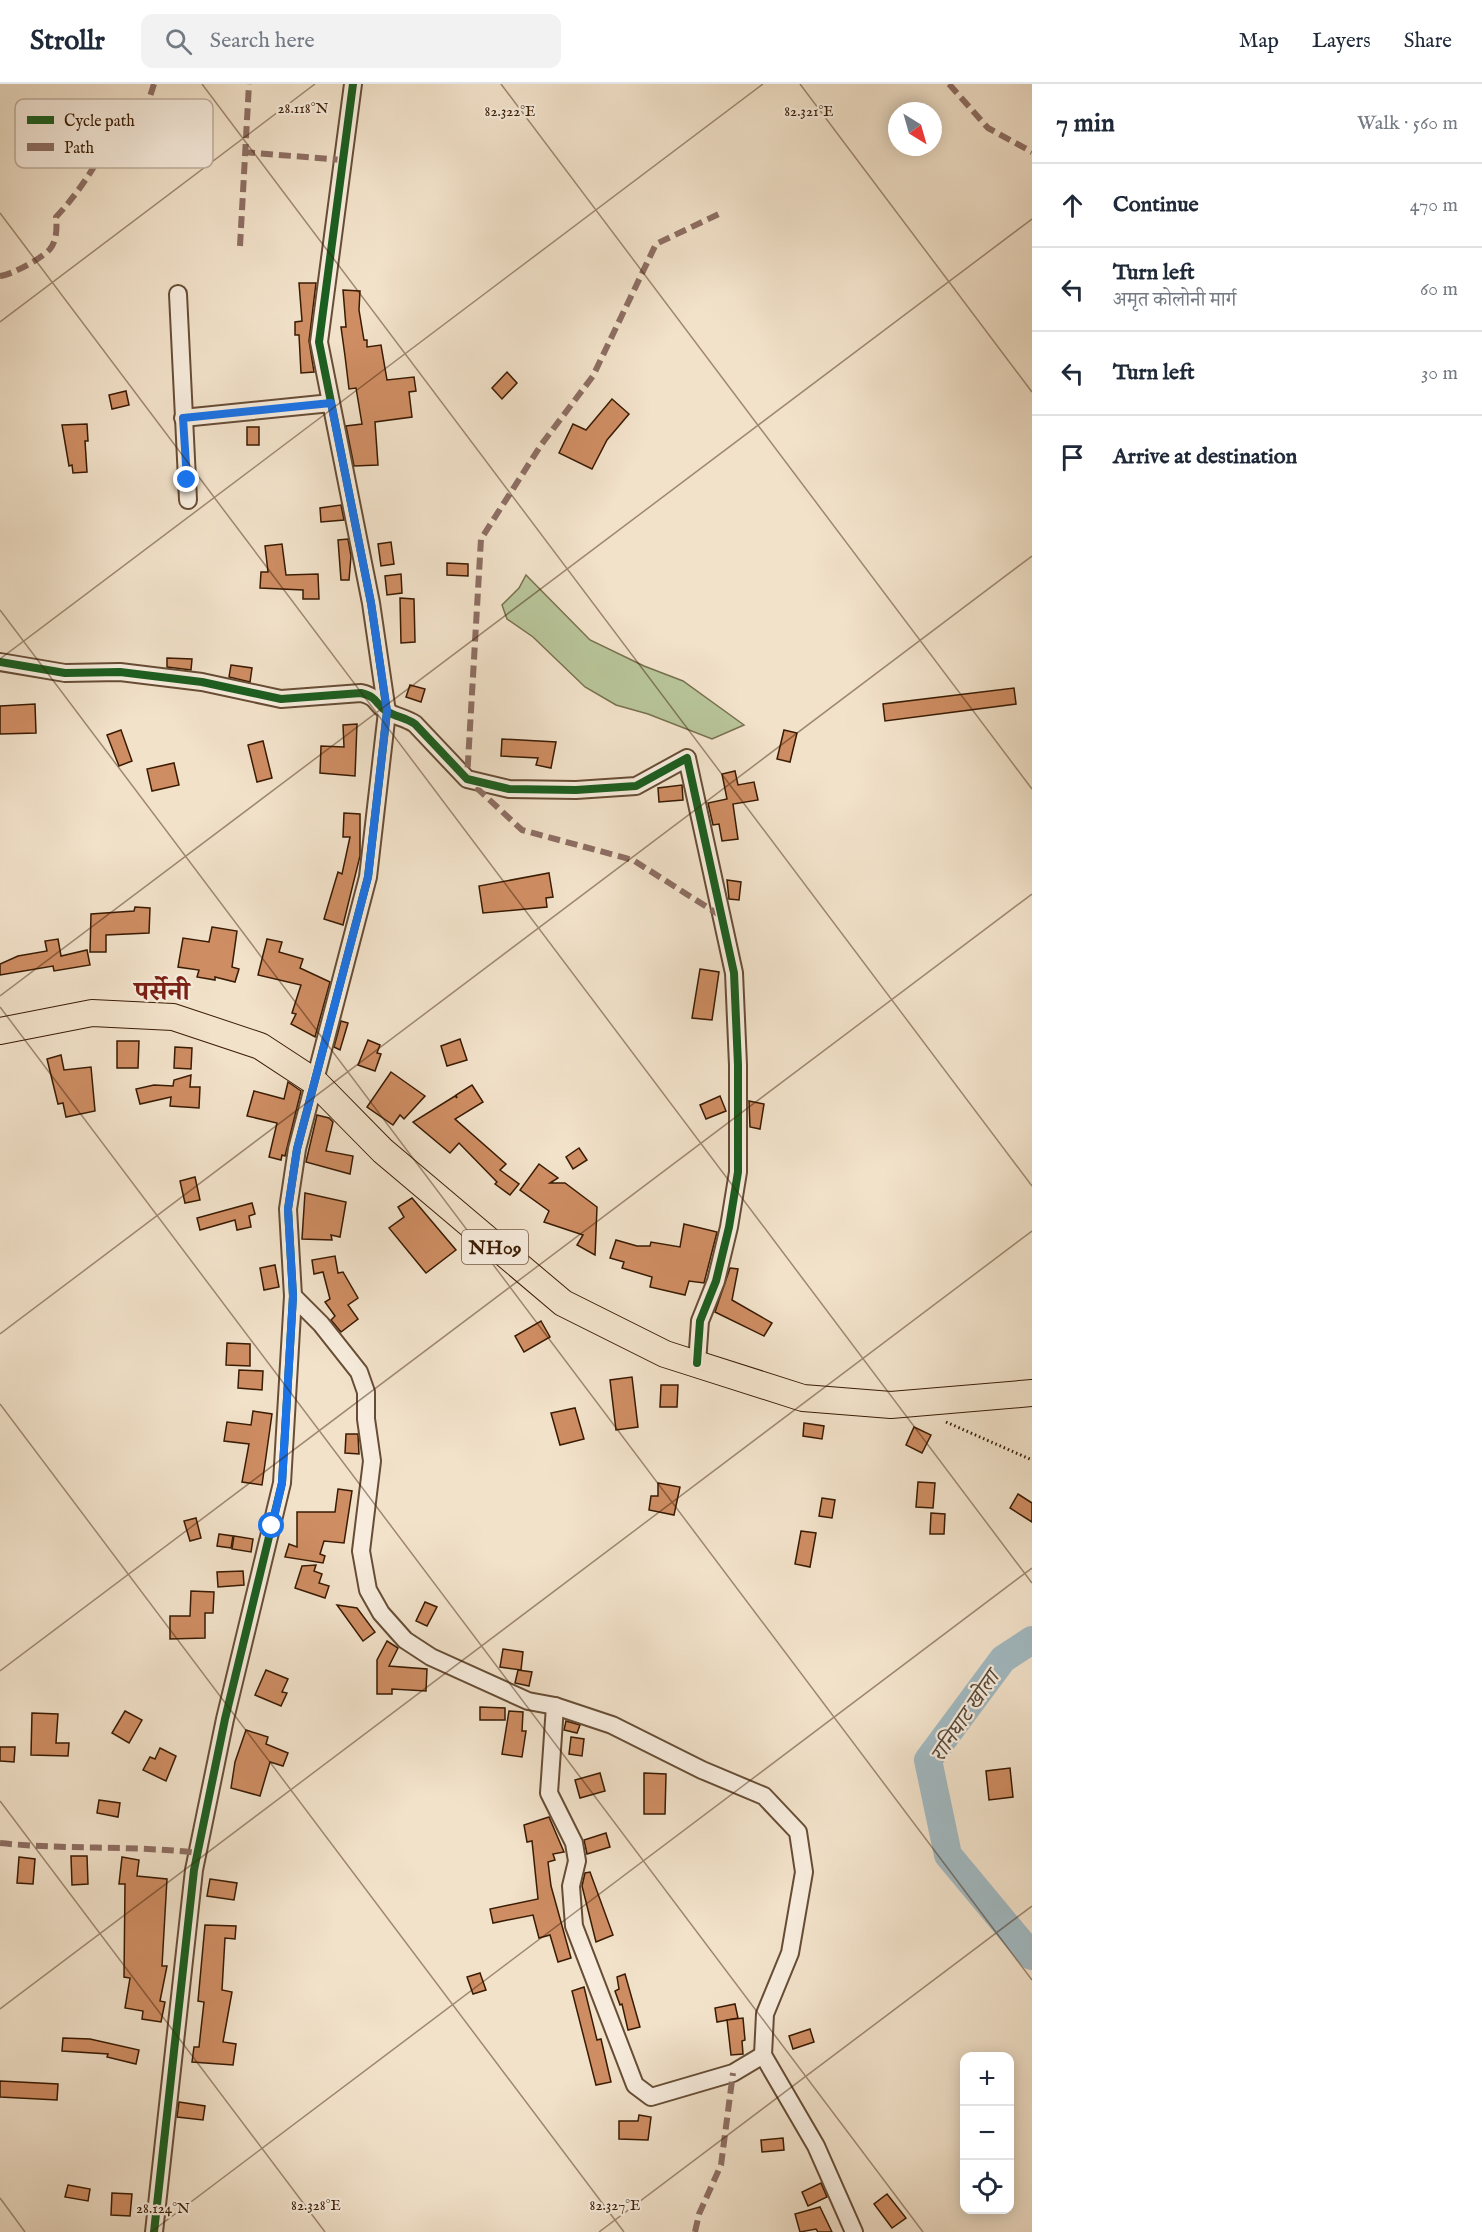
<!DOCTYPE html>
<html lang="en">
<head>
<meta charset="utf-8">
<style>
	body { margin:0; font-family:"IM FELL English","Noto Serif Devanagari",serif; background:#f2f2f3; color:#1f2937 }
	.controls { position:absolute; right:18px; bottom:18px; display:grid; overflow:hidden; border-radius:12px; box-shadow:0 3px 15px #0003 }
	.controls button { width:54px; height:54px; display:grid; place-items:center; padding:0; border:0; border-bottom:2px solid #e0e1e3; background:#fff; color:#1f2937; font:30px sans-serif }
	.compass { position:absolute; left:888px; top:18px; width:54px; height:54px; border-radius:50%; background:#fff; box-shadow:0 3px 15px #0003; rotate:143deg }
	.stop { position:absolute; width:18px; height:18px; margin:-14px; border:4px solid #1a73e8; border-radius:50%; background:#fff }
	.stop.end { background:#1a73e8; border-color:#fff; box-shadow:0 2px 6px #0008 }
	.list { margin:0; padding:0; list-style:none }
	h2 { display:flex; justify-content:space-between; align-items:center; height:78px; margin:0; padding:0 24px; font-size:26px }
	h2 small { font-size:20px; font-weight:400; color:#747a83 }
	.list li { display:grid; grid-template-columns:39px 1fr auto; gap:18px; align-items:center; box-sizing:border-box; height:84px; padding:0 24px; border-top:2px solid #e0e1e3 }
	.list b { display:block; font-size:22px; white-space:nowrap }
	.list p { margin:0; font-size:20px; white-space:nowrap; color:#747a83 }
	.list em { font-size:20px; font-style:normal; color:#747a83 }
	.icon { flex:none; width:33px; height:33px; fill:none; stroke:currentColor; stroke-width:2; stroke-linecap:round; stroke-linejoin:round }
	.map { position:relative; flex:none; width:1032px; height:2148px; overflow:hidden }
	header { display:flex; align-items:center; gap:36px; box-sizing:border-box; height:84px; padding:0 30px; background:#fff; border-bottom:2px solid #e0e1e3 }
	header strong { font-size:28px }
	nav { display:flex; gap:33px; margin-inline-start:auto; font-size:21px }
	.search { width:420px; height:54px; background:#f2f2f3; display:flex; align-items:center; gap:15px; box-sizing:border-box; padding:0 21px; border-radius:12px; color:#747a83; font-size:22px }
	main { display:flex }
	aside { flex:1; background:#fff }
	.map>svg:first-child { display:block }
	.green { fill:#b8c499; stroke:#78704e; stroke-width:1.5 }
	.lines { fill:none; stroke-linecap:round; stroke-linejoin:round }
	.river { stroke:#a2bac2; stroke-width:28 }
	.building { fill:#cf8d63; stroke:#391b03; stroke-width:1.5 }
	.street-casing { stroke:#674d35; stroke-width:20 }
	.primary-casing { stroke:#391b03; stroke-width:28 }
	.path { stroke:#391b03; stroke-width:3; stroke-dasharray:1.5 3; stroke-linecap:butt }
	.street { stroke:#f7ecdd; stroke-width:16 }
	.primary { stroke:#f2e2ca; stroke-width:26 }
	.quiet { stroke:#8d6e63; stroke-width:6; stroke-dasharray:12 6; stroke-linecap:butt }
	.cycleway-casing { stroke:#f7ecdd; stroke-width:11 }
	.cycleway { stroke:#1b5e20; stroke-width:8 }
	.route { stroke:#1a73e8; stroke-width:8 }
	.ticks { fill:none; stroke:#391b03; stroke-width:1.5; stroke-opacity:0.45 }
	.labels { text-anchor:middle; stroke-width:4.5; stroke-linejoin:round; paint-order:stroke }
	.shield { fill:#f7ecdd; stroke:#725a44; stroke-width:1.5 }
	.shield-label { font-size:20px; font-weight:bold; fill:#391b03 }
	.water-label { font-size:22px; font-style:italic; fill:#584b3c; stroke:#f7ecdd }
	.district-label { font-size:27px; font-weight:bold; fill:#7a1f14; stroke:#f7ecdd }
	.key { fill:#f7ecdd; stroke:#bead9c; stroke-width:1.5 }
	.key-label { font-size:16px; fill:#391b03 }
	.ticks-label { font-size:15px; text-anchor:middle; fill:#391b03; stroke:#f7ecdd; stroke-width:4.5; stroke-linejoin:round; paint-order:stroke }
</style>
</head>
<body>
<header>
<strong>Strollr</strong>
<div class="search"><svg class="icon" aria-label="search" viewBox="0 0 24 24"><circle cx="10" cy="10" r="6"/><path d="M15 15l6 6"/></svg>Search here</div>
<nav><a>Map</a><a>Layers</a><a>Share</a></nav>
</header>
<main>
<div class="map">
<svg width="1032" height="2148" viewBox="0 0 1032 2148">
	<rect width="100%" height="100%" fill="#f2e2ca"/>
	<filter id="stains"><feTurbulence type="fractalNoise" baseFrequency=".00333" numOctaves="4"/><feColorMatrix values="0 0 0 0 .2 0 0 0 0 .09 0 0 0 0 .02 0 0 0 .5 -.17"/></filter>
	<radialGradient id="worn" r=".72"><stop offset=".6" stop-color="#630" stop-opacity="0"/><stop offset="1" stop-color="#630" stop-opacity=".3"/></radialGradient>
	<path class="green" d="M526 491 590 556 644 582 683 597 744 641 712 655 648 630 616 621 585 603 533 553 507 535 502 521 519 504Z"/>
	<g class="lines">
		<path class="river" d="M1032 1556 1003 1575 928 1676 948 1771 1032 1872"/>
	</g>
	<g class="building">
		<path d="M299 199H316L309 257 314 288 301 289 299 251H295V238L302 237Z"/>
		<path d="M343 206 360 207 359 226 364 256H367V263L381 261 387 296 414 293 416 307 409 308 412 333 375 338 378 381 354 382 346 342 362 340 356 304 349 305 345 272 341 243H346Z"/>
		<path d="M507 288 517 299 502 315 492 304Z"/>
		<path d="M126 307 129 321 112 325 109 311Z"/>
		<path d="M612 315 629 330 607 356 592 385 559 369 573 340 586 346Z"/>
		<path d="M87 340 88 357H85L87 388 73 389 72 381 69 382 62 341Z"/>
		<rect x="247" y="343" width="12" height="18"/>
		<path d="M341 421 344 436 321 438 320 424Z"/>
		<path d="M348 455 351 472 349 496H341L338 456Z"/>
		<path d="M391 458 394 480 381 482 378 460Z"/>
		<path d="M282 460 286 491 318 490 319 515H303V506L260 504 261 488H268L265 462Z"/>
		<path d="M447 479 468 480V492L447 491Z"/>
		<path d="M401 490 402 509 387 511 385 492Z"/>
		<path d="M400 514 414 515 415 558 401 559Z"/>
		<path d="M167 574 192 575 191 586 167 583Z"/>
		<path d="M231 581 252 584 250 598 229 593Z"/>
		<path d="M410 601 425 605 421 618 406 613Z"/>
		<path d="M1014 604 1016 620 885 637 883 620Z"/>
		<path d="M35 620 36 649 0 650V622Z"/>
		<path d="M357 640 355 692 320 689 321 662 344 663 343 641Z"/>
		<path d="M121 646 132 677 119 682 107 651Z"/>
		<path d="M784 646 797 649 790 678 777 675Z"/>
		<path d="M502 655 556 658 551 684 536 681 538 674 501 672Z"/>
		<path d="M263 657 272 694 257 698 248 661Z"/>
		<path d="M174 679 179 701 152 707 147 685Z"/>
		<path d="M735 687 738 701 754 698 758 716 733 720 738 755 722 757 719 740 713 741 708 719 727 715 722 690Z"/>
		<path d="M682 701 683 716 659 718 658 704Z"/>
		<path d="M344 729 360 730V772L343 841 324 835 338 788 342 790 350 753H343Z"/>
		<path d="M549 789 553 813 546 814 547 823 483 829 479 802Z"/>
		<path d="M727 796 741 798 739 816 729 815Z"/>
		<path d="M135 823 150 824 149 849 106 851V868H90L91 830 134 827Z"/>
		<path d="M212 843 237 847 232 883 239 885 235 898 215 893V896L197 893 199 886 178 883 183 854 209 858Z"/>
		<path d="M58 855 61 872 87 866 90 881 54 887 53 882 0 891V880L18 872 47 867 45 857Z"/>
		<path d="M267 855 282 858 279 868 303 875 300 884 330 898 315 953 291 940 296 930 292 929 301 901 258 891Z"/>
		<path d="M700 885 719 888 712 936 692 934Z"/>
		<path d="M341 937 348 939 340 966 334 963Z"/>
		<path d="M460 955 467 976 447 982 441 962Z"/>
		<path d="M368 956 380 961 377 969 381 970 375 987 358 981Z"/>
		<path d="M117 957H139L138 984H117Z"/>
		<path d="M175 963 192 964 191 985 174 984Z"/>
		<path d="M61 971 64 986 91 983 95 1027 66 1033 63 1019 58 1020 47 975Z"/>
		<path d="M391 988 425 1012 404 1035 400 1031 393 1041 367 1023Z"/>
		<path d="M191 991 190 1003H200L199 1024 170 1022 171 1013 140 1020 136 1005 154 1001 173 1002 174 996Z"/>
		<path d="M288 998 301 1007 285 1072 282 1071 281 1076 269 1073 277 1039 247 1032 254 1007 284 1015Z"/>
		<path d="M472 1001 483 1018 455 1035 506 1080 500 1086 519 1100 510 1111 495 1100 497 1098 459 1059 450 1069 413 1038 455 1012 457 1014 456 1011Z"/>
		<path d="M720 1012 726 1027 706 1035 700 1021Z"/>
		<path d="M749 1017 764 1020 760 1045 750 1043Z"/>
		<path d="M317 1031 329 1034 333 1038 326 1067 353 1072 350 1090 306 1078Z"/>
		<path d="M579 1064 587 1076 573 1085 566 1073Z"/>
		<path d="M539 1080 558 1094 550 1099H565L597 1123 595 1171 577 1161 583 1151 544 1138 549 1127 520 1106Z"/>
		<path d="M195 1093 200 1116 185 1119 180 1097Z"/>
		<path d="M305 1109 346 1118 340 1153 331 1151 332 1156 302 1155Z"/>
		<path d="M412 1114 456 1166 426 1189 389 1144 404 1133 398 1123Z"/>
		<path d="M252 1119 255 1130 249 1132 251 1143 237 1146 235 1136 200 1146 197 1134Z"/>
		<path d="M684 1140 717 1148 704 1199 689 1197 685 1211 650 1203 652 1193 622 1184 624 1178 610 1174 616 1156 637 1162H650L651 1158 680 1163Z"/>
		<path d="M335 1172 338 1189 343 1188 358 1214 348 1221 358 1235 341 1248 331 1236 335 1232 325 1218 330 1215 323 1188 314 1190 312 1176Z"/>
		<path d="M275 1181 279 1203 264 1206 260 1184Z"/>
		<path d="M730 1184 738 1185 732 1216 772 1239 764 1252 715 1228Z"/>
		<path d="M541 1237 550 1253 524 1268 515 1252Z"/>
		<path d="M227 1259 250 1260V1282L226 1281Z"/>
		<path d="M239 1286 263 1287 262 1306 238 1304Z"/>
		<path d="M632 1293 638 1343 616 1346 610 1296Z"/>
		<path d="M661 1301H678L677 1323H660Z"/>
		<path d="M575 1324 584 1355 560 1361 551 1329Z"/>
		<path d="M253 1327 272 1330 262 1401 242 1398 249 1360 224 1357 227 1338 251 1341Z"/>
		<path d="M804 1339 824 1342 822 1355 803 1352Z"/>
		<path d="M914 1343 931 1351 922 1369 906 1361Z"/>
		<path d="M346 1350H358L359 1370 345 1369Z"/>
		<path d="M918 1398 935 1399 933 1424 916 1423Z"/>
		<path d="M658 1399 680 1403 674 1431 649 1426 651 1412H658Z"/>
		<path d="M338 1405 352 1407 344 1459 324 1457 320 1470 325 1472 323 1479 285 1473 289 1460 297 1463V1428H335Z"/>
		<path d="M1018 1410 1032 1419V1438L1010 1424Z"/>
		<path d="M822 1414 835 1416 832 1434 819 1432Z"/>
		<path d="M931 1429 945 1430 944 1450H930Z"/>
		<path d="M196 1434 201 1454 190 1457 184 1437Z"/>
		<path d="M801 1447 816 1449 810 1483 795 1480Z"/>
		<path d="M219 1450 233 1452 231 1464 217 1462Z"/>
		<path d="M234 1452 253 1455 251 1468 232 1465Z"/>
		<path d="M316 1481 314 1487 322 1490 319 1499 329 1502 325 1514 295 1504 302 1482Z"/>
		<path d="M243 1487 244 1501 218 1503 217 1488Z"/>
		<path d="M191 1507 214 1508 213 1529H205V1554L170 1555V1532H190Z"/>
		<path d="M425 1518 437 1523 427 1542 416 1537Z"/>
		<path d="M337 1521 357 1524 375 1548 363 1557Z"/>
		<path d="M387 1557 398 1564 389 1582 427 1585 426 1607 392 1605V1610H377V1576Z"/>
		<path d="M503 1565 523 1568 521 1586 500 1583Z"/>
		<path d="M266 1586 288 1595 282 1608 287 1609 281 1622 255 1611Z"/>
		<path d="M518 1586 532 1588 529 1602 515 1599Z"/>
		<path d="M480 1623 505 1624V1636H480Z"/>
		<path d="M125 1627 142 1636 129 1659 112 1649Z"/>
		<path d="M509 1627 523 1628 522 1647H526L522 1673 502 1670Z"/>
		<path d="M32 1629 58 1630 56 1659H69L68 1672 31 1671Z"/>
		<path d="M566 1637 580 1641 577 1649 564 1646Z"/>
		<path d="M246 1646 268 1653 266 1660 288 1669 283 1682 270 1678 260 1712 231 1704 235 1678Z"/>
		<path d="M571 1653 584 1655 582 1672 569 1670Z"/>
		<path d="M0 1663H15L14 1678 0 1677Z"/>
		<path d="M160 1664 176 1672 166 1697 143 1686 150 1673 155 1675Z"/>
		<path d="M1010 1684 1013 1713 989 1716 986 1687Z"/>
		<path d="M600 1689 605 1707 580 1714 575 1696Z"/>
		<path d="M644 1689 666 1690 665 1730H644Z"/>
		<path d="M99 1716 120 1719 118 1733 97 1729Z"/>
		<path d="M549 1733 564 1768 553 1770 555 1776 548 1778 551 1802 571 1874 558 1878 550 1851 539 1854 533 1831 493 1839 490 1825 538 1815 532 1757 527 1758 524 1741Z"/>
		<path d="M606 1749 610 1763 587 1770 584 1756Z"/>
		<path d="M71 1772H87L88 1800 72 1801Z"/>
		<path d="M19 1773 35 1775 33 1800 17 1799Z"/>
		<path d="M122 1773 139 1776 137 1792 167 1795 162 1882H167L160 1917 165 1918 161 1938 142 1935 143 1927 125 1924 130 1894 124 1893 125 1800H119Z"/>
		<path d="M590 1788 613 1851 596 1858 582 1802 585 1789Z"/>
		<path d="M210 1795 237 1799 234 1816 207 1812Z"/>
		<path d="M205 1841 236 1842 235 1855 225 1854 222 1906 232 1908 223 1958 236 1960 233 1981 192 1978 194 1963H199L204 1918 198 1917Z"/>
		<path d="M480 1889 486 1906 473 1910 467 1893Z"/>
		<path d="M625 1890 640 1943 628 1946 622 1920 620 1921 615 1907 619 1905 617 1893Z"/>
		<path d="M584 1903 597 1956 601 1955 611 1998 596 2001 572 1907Z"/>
		<path d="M735 1920 738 1934 717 1938 715 1924Z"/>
		<path d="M743 1934 745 1956 742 1957 743 1970 731 1971 727 1936Z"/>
		<path d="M810 1945 814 1958 793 1965 789 1952Z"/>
		<path d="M63 1954 90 1955 139 1966 136 1980 107 1973 108 1970 62 1967Z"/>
		<path d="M0 1997 58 2000 57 2016 0 2013Z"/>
		<path d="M179 2018 205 2022 203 2036 177 2033Z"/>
		<path d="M639 2031 651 2033 648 2056 619 2055V2037H638Z"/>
		<path d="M783 2054 784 2066 762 2068 761 2056Z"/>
		<path d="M821 2099 827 2113 808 2122 802 2108Z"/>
		<path d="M68 2101 90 2105 88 2117 65 2113Z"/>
		<path d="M112 2109 132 2110 130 2132 111 2131Z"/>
		<path d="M887 2110 906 2134 892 2144 874 2120Z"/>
		<path d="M820 2123 832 2148H818L816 2145 800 2148 795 2130Z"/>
	</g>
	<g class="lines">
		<g class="street-casing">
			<g id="street">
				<path d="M178 210 188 416"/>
				<path d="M183 334 331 319"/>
				<path d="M0 578 65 589 120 588 202 598 281 615 361 609C379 613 375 621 388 628 397 633 406 634 415 640L467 695 509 705 576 706 636 702 687 674 734 889 738 981V1088L729 1143 716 1197 700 1237 697 1279"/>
				<path d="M293 1212 321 1240 359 1288 366 1308V1335L372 1377 361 1467 368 1506 381 1529 405 1556 431 1573 528 1617 555 1622 612 1641 702 1686 764 1712 798 1748 804 1788 790 1869 765 1930 763 1971 816 2062 854 2148"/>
				<path d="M555 1622 549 1709 574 1759 577 1777 571 1802 574 1842 635 2001 651 2013 733 1989 763 1971"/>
				<path d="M154 2148 194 1786 225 1635 282 1399 293 1212 288 1125 297 1065 368 793 387 628 371 519 319 258 353 0"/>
			</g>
		</g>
		<g class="primary-casing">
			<path id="primary" d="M0 947 92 929 173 933 260 962 315 998 383 1067 563 1219 665 1270 803 1314 891 1321 1032 1309"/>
		</g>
		<path class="path" d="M946 1338 1032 1376"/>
		<use href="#street" class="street"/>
		<use href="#primary" class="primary"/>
		<g class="quiet">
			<path d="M949 0 988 44 1032 68"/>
			<path d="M243 68 342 76"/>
			<path d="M240 162 249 0"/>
			<path d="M0 192C11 191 43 174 50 165 57 157 57 143 56 133 84 103 103 70 120 33L146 25 154 0"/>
			<path d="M721 832 633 776 522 746 467 695 481 455 541 361 593 292 656 160 723 128"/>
			<path d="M0 1759C66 1766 132 1761 198 1769"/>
			<path d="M695 2148 699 2130 721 2081 733 1989"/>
		</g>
		<g class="cycleway-casing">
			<g id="cycleway">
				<path d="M0 578 65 589 120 588 202 598 281 615 361 609C379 613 375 621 388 628 397 633 406 634 415 640L467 695 509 705 576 706 636 702 687 674 734 889 738 981V1088L729 1143 716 1197 700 1237 697 1279"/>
				<path d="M154 2148 194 1786 225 1635 282 1399 293 1212 288 1125 297 1065 368 793 387 628 371 519 319 258 353 0"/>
			</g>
		</g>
		<use href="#cycleway" class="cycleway"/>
	</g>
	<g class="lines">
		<path class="route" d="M187 396 183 334 331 319 371 519 387 627 368 793 297 1065 288 1125 293 1212 282 1399 272 1442"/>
	</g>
	<path class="ticks" d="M202 0 1032 1102M501 0 1032 705M800 0 1032 308M0 129 1032 1499M0 238 315 0M0 526 1032 1896M0 575 763 0M0 912 1032 135M0 923 923 2148M0 1250 1032 472M0 1320 624 2148M0 1587 1032 810M0 1717 325 2148M0 1925 1032 1147M0 2114 25 2148M151 2148 1032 1484M599 2148 1032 1822"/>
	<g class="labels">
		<rect class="shield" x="462" y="1146" width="66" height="34" rx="4.5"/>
		<g class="shield-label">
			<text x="495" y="1170">NH09</text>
		</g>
		<g class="water-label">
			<text transform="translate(964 1632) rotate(-56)" y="8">रानिघाट खोला</text>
		</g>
		<g class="district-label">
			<text x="162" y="916">पर्सेनी</text>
		</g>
	</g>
	<rect x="15" y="15" width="198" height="69" rx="9" class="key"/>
	<rect x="27" y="32" width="27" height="8" fill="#1b5e20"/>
	<rect x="27" y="59" width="27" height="8" fill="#8d6e63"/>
	<g class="key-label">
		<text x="64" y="42">Cycle path</text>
		<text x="64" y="69">Path</text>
	</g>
	<g class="ticks-label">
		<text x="303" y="29">28.118°N</text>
		<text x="510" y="32">82.322°E</text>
		<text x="809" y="32">82.321°E</text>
		<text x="316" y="2126">82.328°E</text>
		<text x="615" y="2126">82.327°E</text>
		<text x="163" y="2129">28.124°N</text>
	</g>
	<rect width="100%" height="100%" filter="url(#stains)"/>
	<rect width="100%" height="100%" fill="url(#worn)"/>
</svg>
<div class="controls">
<button>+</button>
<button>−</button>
<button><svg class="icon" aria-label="locate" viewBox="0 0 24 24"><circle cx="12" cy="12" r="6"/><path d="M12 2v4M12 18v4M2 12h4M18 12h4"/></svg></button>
</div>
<svg class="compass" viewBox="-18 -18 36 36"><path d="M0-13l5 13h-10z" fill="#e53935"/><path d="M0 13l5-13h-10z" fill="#747a83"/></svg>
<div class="stop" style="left:272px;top:1442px"></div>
<div class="stop end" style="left:187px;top:396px"></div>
</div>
<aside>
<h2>7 min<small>Walk · 560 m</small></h2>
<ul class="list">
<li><svg class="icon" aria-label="ahead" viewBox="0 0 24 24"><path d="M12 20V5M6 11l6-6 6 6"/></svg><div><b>Continue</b></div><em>470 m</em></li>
<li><svg class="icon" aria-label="left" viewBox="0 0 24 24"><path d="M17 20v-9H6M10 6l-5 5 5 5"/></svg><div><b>Turn left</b><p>अमृत कोलोनी मार्ग</p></div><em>60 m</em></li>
<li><svg class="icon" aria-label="left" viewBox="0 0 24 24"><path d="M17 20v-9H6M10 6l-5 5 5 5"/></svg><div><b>Turn left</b></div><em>30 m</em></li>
<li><svg class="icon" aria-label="arrive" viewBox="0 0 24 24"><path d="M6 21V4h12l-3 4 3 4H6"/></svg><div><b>Arrive at destination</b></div></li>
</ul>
</aside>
</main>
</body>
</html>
